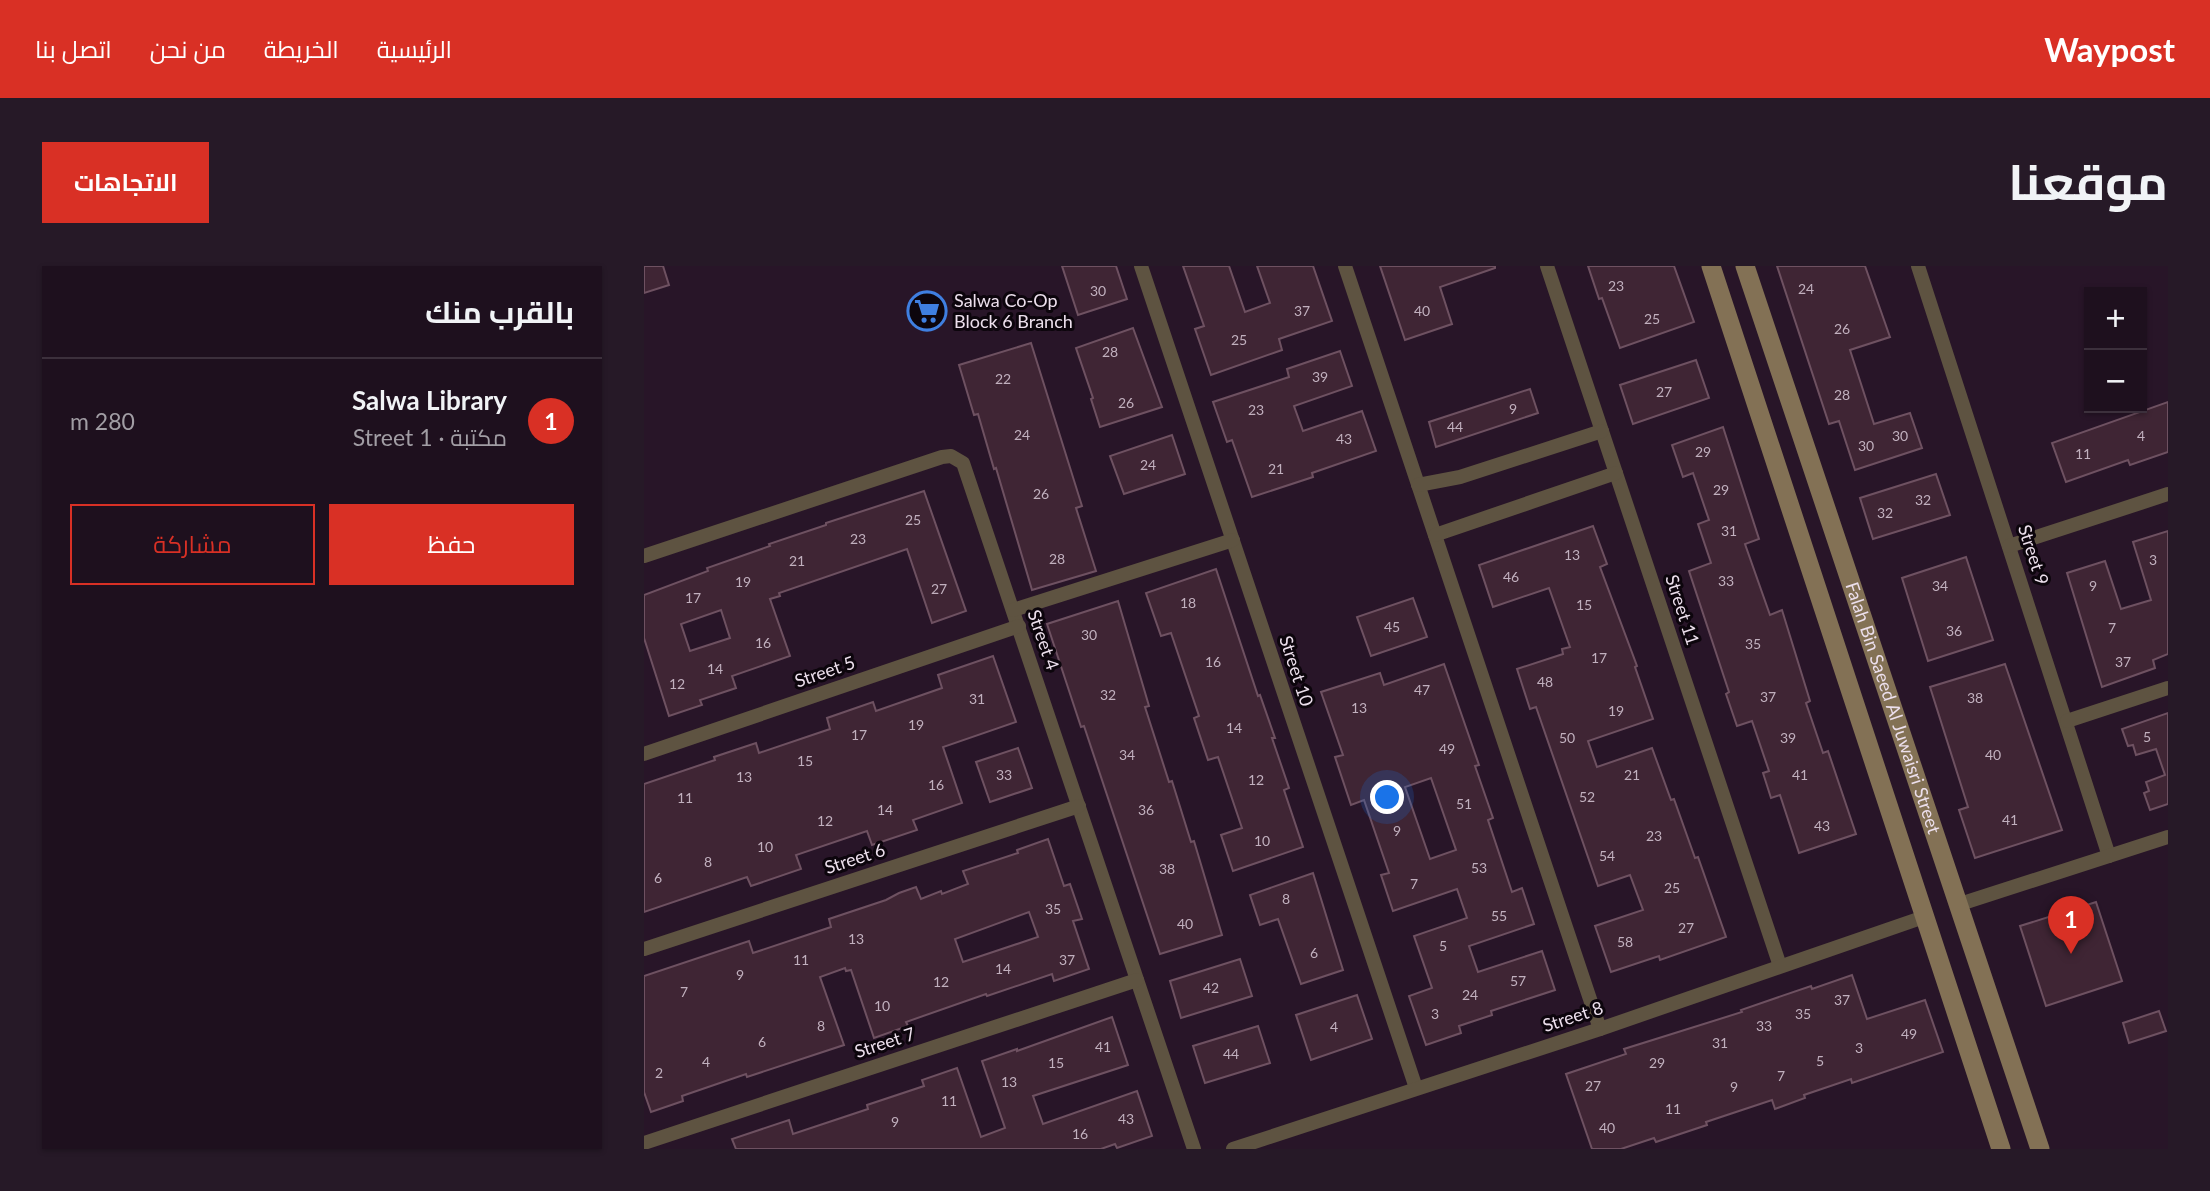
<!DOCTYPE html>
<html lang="ar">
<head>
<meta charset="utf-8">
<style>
	body { margin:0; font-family:Lato,Cairo,sans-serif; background:#261927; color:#f1f3f6; direction:rtl }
	.controls { position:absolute; right:21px; top:21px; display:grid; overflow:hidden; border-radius:0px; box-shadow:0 2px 5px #0004 }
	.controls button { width:63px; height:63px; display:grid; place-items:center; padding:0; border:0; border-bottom:2px solid #3c303c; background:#1e101e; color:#f1f3f6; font:35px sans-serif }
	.you { position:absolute; left:744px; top:532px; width:24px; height:24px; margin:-18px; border:5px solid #fff; border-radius:50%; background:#1a73e8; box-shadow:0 0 0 10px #1a73e833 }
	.badge { display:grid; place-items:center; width:46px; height:46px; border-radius:50%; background:#d93025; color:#fff; font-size:23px; font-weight:700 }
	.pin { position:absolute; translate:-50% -58px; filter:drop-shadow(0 2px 4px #0008) }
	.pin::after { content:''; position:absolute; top:37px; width:24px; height:21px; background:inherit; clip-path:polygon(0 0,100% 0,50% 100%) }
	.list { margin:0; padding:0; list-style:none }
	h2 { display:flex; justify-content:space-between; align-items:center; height:91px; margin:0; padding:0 28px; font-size:30px }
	h2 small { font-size:23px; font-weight:400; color:#a19da4 }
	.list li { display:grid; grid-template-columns:46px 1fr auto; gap:21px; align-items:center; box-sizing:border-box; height:126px; padding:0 28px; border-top:2px solid #3c303c }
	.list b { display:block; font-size:26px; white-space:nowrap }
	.list p { margin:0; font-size:23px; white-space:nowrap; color:#a19da4 }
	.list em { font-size:23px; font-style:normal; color:#a19da4 }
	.actions { display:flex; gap:14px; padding:21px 28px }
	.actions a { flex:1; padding:16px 0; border:2px solid #d93025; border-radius:0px; text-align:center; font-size:24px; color:#d93025 }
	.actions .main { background:#d93025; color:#fff }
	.map { position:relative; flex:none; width:1524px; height:883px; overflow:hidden; direction:ltr; border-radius:0px }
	header { display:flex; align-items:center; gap:42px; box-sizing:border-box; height:98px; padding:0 35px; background:#d93025; color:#fff }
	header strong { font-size:33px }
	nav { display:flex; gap:38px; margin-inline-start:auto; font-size:24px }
	.intro { display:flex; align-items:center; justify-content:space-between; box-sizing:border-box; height:168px; padding:0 42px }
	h1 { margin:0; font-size:49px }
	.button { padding:18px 32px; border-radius:0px; background:#d93025; color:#fff; font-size:24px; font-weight:700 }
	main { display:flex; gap:42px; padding:0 42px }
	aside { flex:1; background:#1e101e; border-radius:0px; box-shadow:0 2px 5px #0004 }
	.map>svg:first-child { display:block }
	.building { fill:#3f2534; stroke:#6e5161; stroke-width:2; fill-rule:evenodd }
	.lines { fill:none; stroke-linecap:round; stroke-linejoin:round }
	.street { stroke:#5e5341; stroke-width:14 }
	.secondary { stroke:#837155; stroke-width:19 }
	.labels { text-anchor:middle; stroke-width:6; stroke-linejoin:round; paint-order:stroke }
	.number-label { font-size:14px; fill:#c1b0be }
	.poi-label { font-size:18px; fill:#ecdfec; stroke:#0c050c; text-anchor:start }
	.street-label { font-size:18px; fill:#ecdfec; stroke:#0c050c }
</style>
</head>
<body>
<header>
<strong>Waypost</strong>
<nav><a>الرئيسية</a><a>الخريطة</a><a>من نحن</a><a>اتصل بنا</a></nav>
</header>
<div class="intro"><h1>موقعنا</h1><a class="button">الاتجاهات</a></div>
<main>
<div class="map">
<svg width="1524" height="883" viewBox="0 0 1524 883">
	<rect width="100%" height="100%" fill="#281528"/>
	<g class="building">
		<path d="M0 0H19L25 19 0 27Z"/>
		<path d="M418 0H472L483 33 434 49Z"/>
		<path d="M539 0H585L601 46 626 37 613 0H669L688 55 635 73 638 84 567 109 551 63 560 60Z"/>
		<path d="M736 0H851V2L796 21 808 58 761 74Z"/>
		<path d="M944 0H1030L1050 56 976 82 958 32 955 33Z"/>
		<path d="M1133 0H1221L1246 71 1206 84 1230 158 1266 147 1278 182 1211 204 1195 155 1185 158Z"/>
		<path d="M489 62 518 141 456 161 447 133 449 132 432 82Z"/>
		<path d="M387 77 438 240 432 242 452 305 388 324 352 202 350 203 334 148 330 149 315 99Z"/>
		<path d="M696 85 708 120 650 140 659 165 718 145 732 185 668 207 669 211 608 231 588 174 583 176 569 136 645 111 643 103Z"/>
		<path d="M1052 94 1065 132 989 158 976 119Z"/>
		<path d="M886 123 894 147 792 181 785 156Z"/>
		<path d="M1524 136V186L1486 199 1484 194 1422 216 1408 177Z"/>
		<path d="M1079 161 1115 273 1101 278 1126 349 1138 344 1166 435 1162 437 1179 487 1184 485 1212 568 1155 587 1136 529 1127 532 1119 507 1125 505 1108 455 1093 460 1082 428 1085 426 1045 305 1067 297 1054 258 1065 254 1049 207 1039 211 1028 179Z"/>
		<path d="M528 169 541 208 480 228 466 190Z"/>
		<path d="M1292 208 1306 249 1229 273 1216 232Z"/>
		<path d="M280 225 322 345 288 357 263 283 135 327 136 330 126 333 146 390 88 410 92 422 56 434 58 439 25 450 0 372V329L64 305 63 302 126 280 125 278 182 259V257ZM77 344 86 372 46 385 37 358Z"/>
		<path d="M949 260 963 298 956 301 993 400 991 401 1009 453 944 475 953 501 1008 482 1027 534 1030 533 1051 592 1054 591 1082 671 1016 694 1015 690 967 706 951 660 999 644 986 609 954 620 892 441 886 443 873 403 919 388 918 383 926 381 905 322 849 341 835 299Z"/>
		<path d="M1524 265V388L1509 394 1511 402 1458 421 1423 307 1461 295 1477 343 1507 334 1489 276Z"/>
		<path d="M1322 291 1349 374 1284 395 1258 312Z"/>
		<path d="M572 303 614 430 616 429 631 472H628L645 522 640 524 659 581 589 605 577 569 598 562 574 491 564 494 550 452 555 450 527 367 517 370 502 327Z"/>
		<path d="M769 332 783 371 727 390 713 351Z"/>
		<path d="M474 335 505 440 501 441 525 516 528 515 547 576 550 575 578 669 516 688 440 460 437 461 403 358Z"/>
		<path d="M349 390 372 456 299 481 318 537 269 554 273 564 228 579 223 565 152 589 157 603 107 620 103 611 0 646V518L71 494 70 491 112 477 115 487 186 463 183 452 229 436 232 445 298 422 294 409Z"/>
		<path d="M800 398 835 499 831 500 849 552 844 554 868 626 878 622 890 658 825 680 834 706 898 685 911 724 847 745 848 749 815 760 817 767 782 779 765 730 788 722 770 670 823 652 813 623 749 645 737 609 745 607 720 534 707 539 691 491 699 489 677 426 736 407 740 419ZM787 512 812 584 786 593 761 521Z"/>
		<path d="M1361 398 1418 564 1331 592 1315 544 1324 541 1286 421Z"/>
		<path d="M1524 447V538L1506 544 1500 527 1505 525 1502 516 1521 509 1512 483 1492 489 1489 479 1484 480 1478 463Z"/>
		<path d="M374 482 388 522 346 536 332 496Z"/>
		<path d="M404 573 420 620 426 618 438 653 429 655 445 703 410 715 408 708 343 730 342 728 262 756 264 760 230 772 207 704 202 705 201 702 176 711 200 779 103 811 102 808 38 830 39 835 7 846 0 826V710L105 675 109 687 187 661 185 653 242 634 255 627 272 621 277 633 297 625 298 628 324 618 319 605 374 587 373 584ZM385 646 394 671 319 696 311 673Z"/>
		<path d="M669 607 699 704 657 718 634 653 616 659 606 629Z"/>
		<path d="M1452 636 1478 715 1402 740 1376 660Z"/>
		<path d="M596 693 608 730 537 752 526 715Z"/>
		<path d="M1208 709 1223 753 1281 734 1299 786 1208 817 1207 813 1160 829 1161 832 1131 843 1128 834 1062 856 1063 859 1012 876 1010 872 977 883H948L922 808 982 788 980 783 1098 746 1097 744 1167 720 1168 723Z"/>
		<path d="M713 729 728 773 667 794 652 749Z"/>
		<path d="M1515 745 1522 765 1485 777 1479 757Z"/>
		<path d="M468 751 484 799 389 830 399 858 493 825 508 870 473 882 471 878 457 883H92L88 873 145 854 149 868 224 843 223 839 280 820 278 814 313 802 337 871 361 862 338 795 373 783V785Z"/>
		<path d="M614 760 626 797 561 817 549 780Z"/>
	</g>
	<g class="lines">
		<g class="street">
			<path d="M497 0 772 822"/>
			<path d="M701 0 956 763"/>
			<path d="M903 0 1136 700"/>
			<path d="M1274 0 1465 590"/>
			<path d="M774 219 816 211 958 165"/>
			<path d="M791 269 972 207"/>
			<path d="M1365 280 1524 228"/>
			<path d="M0 290 298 191 307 190 319 197 550 883"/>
			<path d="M369 344 589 274"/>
			<path d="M1423 455 1524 422"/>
			<path d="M0 488 375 360"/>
			<path d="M1313 639 1524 571"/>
			<path d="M0 683 435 540"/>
			<path d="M0 877 493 714"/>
			<path d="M589 883 956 763 1280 651"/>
		</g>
		<g class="secondary">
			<path d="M1067 0 1357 883"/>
			<path id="s1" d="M1101 0 1396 883"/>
		</g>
	</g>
	<defs>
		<g id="supermarket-ring" transform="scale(2.0125)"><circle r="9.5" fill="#0c050c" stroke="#3f7fe0" stroke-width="1.5"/><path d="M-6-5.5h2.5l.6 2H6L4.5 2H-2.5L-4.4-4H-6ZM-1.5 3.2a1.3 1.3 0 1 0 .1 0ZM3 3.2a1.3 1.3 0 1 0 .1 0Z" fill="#3f7fe0"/></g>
	</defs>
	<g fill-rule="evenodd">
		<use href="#supermarket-ring" x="283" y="45"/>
	</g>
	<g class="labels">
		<g class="number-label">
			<text x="972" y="25">23</text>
			<text x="1162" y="28">24</text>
			<text x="454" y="30">30</text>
			<text x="658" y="50">37</text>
			<text x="778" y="50">40</text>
			<text x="1008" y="58">25</text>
			<text x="1198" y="68">26</text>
			<text x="595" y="79">25</text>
			<text x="466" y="91">28</text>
			<text x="676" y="116">39</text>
			<text x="359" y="118">22</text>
			<text x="1020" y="131">27</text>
			<text x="1198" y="134">28</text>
			<text x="482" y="142">26</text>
			<text x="869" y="148">9</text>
			<text x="612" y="149">23</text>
			<text x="811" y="166">44</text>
			<text x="378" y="174">24</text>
			<text x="1256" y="175">30</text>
			<text x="1497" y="175">4</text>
			<text x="700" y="178">43</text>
			<text x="1222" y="185">30</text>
			<text x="1059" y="191">29</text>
			<text x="1439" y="193">11</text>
			<text x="504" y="204">24</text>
			<text x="632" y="208">21</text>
			<text x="1077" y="229">29</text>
			<text x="397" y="233">26</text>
			<text x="1279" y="239">32</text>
			<text x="1241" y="252">32</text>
			<text x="269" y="259">25</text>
			<text x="1085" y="270">31</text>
			<text x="214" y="278">23</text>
			<text x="928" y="294">13</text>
			<text x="413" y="298">28</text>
			<text x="1509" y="299">3</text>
			<text x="153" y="300">21</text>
			<text x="867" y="316">46</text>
			<text x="1082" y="320">33</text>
			<text x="99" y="321">19</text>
			<text x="1296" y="325">34</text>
			<text x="1449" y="325">9</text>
			<text x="295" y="328">27</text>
			<text x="49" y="337">17</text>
			<text x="544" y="342">18</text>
			<text x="940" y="344">15</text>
			<text x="748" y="366">45</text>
			<text x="1468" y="367">7</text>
			<text x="1310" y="370">36</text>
			<text x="445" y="374">30</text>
			<text x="119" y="382">16</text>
			<text x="1109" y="383">35</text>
			<text x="955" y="397">17</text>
			<text x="569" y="401">16</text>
			<text x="1479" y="401">37</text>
			<text x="71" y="408">14</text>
			<text x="901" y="421">48</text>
			<text x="33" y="423">12</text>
			<text x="778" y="429">47</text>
			<text x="464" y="434">32</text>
			<text x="1124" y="436">37</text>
			<text x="1331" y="437">38</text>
			<text x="333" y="438">31</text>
			<text x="715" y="447">13</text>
			<text x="972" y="450">19</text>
			<text x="272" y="464">19</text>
			<text x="590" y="467">14</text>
			<text x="215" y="474">17</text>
			<text x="1503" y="476">5</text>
			<text x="923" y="477">50</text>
			<text x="1144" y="477">39</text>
			<text x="803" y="488">49</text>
			<text x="483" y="494">34</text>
			<text x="1349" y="494">40</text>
			<text x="161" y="500">15</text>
			<text x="360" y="514">33</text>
			<text x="988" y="514">21</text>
			<text x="1156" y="514">41</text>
			<text x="100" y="516">13</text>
			<text x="612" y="519">12</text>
			<text x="292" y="524">16</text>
			<text x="943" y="536">52</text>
			<text x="41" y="537">11</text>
			<text x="820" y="543">51</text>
			<text x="241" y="549">14</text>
			<text x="502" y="549">36</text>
			<text x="1366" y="559">41</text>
			<text x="181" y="560">12</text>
			<text x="1178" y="565">43</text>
			<text x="753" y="570">9</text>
			<text x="1010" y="575">23</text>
			<text x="618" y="580">10</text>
			<text x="121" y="586">10</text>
			<text x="963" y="595">54</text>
			<text x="64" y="601">8</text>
			<text x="835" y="607">53</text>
			<text x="523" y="608">38</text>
			<text x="14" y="617">6</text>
			<text x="770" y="623">7</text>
			<text x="1028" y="627">25</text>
			<text x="642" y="638">8</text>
			<text x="409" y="648">35</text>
			<text x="855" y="655">55</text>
			<text x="541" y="663">40</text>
			<text x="1042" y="667">27</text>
			<text x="212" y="678">13</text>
			<text x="981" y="681">58</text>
			<text x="799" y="685">5</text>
			<text x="670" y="692">6</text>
			<text x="157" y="699">11</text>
			<text x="423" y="699">37</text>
			<text x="359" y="708">14</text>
			<text x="96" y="714">9</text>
			<text x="874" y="720">57</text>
			<text x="297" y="721">12</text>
			<text x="567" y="727">42</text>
			<text x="40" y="731">7</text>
			<text x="826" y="734">24</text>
			<text x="1198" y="739">37</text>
			<text x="238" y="745">10</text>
			<text x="791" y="753">3</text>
			<text x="1159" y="753">35</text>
			<text x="177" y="765">8</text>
			<text x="1120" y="765">33</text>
			<text x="690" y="766">4</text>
			<text x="1265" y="773">49</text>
			<text x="118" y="781">6</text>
			<text x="1076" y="782">31</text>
			<text x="459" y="786">41</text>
			<text x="1215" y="787">3</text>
			<text x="587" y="793">44</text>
			<text x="1176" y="800">5</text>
			<text x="62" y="801">4</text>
			<text x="412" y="802">15</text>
			<text x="1013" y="802">29</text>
			<text x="15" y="812">2</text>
			<text x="1137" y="815">7</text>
			<text x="365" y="821">13</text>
			<text x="949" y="825">27</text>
			<text x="1090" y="826">9</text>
			<text x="305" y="840">11</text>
			<text x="1029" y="848">11</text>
			<text x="482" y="858">43</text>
			<text x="251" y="861">9</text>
			<text x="963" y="867">40</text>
			<text x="436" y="873">16</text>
		</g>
		<g class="poi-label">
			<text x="310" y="41">Salwa Co-Op<tspan x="310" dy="21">Block 6 Branch</tspan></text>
		</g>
		<g class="street-label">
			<text transform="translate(1389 289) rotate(72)" y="6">Street 9</text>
			<text transform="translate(1038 344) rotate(72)" y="6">Street 11</text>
			<text transform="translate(399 374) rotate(71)" y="6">Street 4</text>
			<text transform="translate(652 405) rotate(72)" y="6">Street 10</text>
			<text transform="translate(181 406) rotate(-19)" y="6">Street 5</text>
			<text dy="6" stroke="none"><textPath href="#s1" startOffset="466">Falah Bin Saeed Al Juwaisri Street</textPath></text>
			<text transform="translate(211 593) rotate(-18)" y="6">Street 6</text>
			<text transform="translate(929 751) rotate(-18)" y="6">Street 8</text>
			<text transform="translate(241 777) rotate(-18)" y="6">Street 7</text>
		</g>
	</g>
</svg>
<div class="controls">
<button>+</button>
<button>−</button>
</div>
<div class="you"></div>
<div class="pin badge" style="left:1427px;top:688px">1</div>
</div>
<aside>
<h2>بالقرب منك<small></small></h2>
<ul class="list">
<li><span class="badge">1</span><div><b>Salwa Library</b><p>مكتبة · Street 1</p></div><em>280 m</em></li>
</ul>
<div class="actions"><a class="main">حفظ</a><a>مشاركة</a></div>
</aside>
</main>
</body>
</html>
